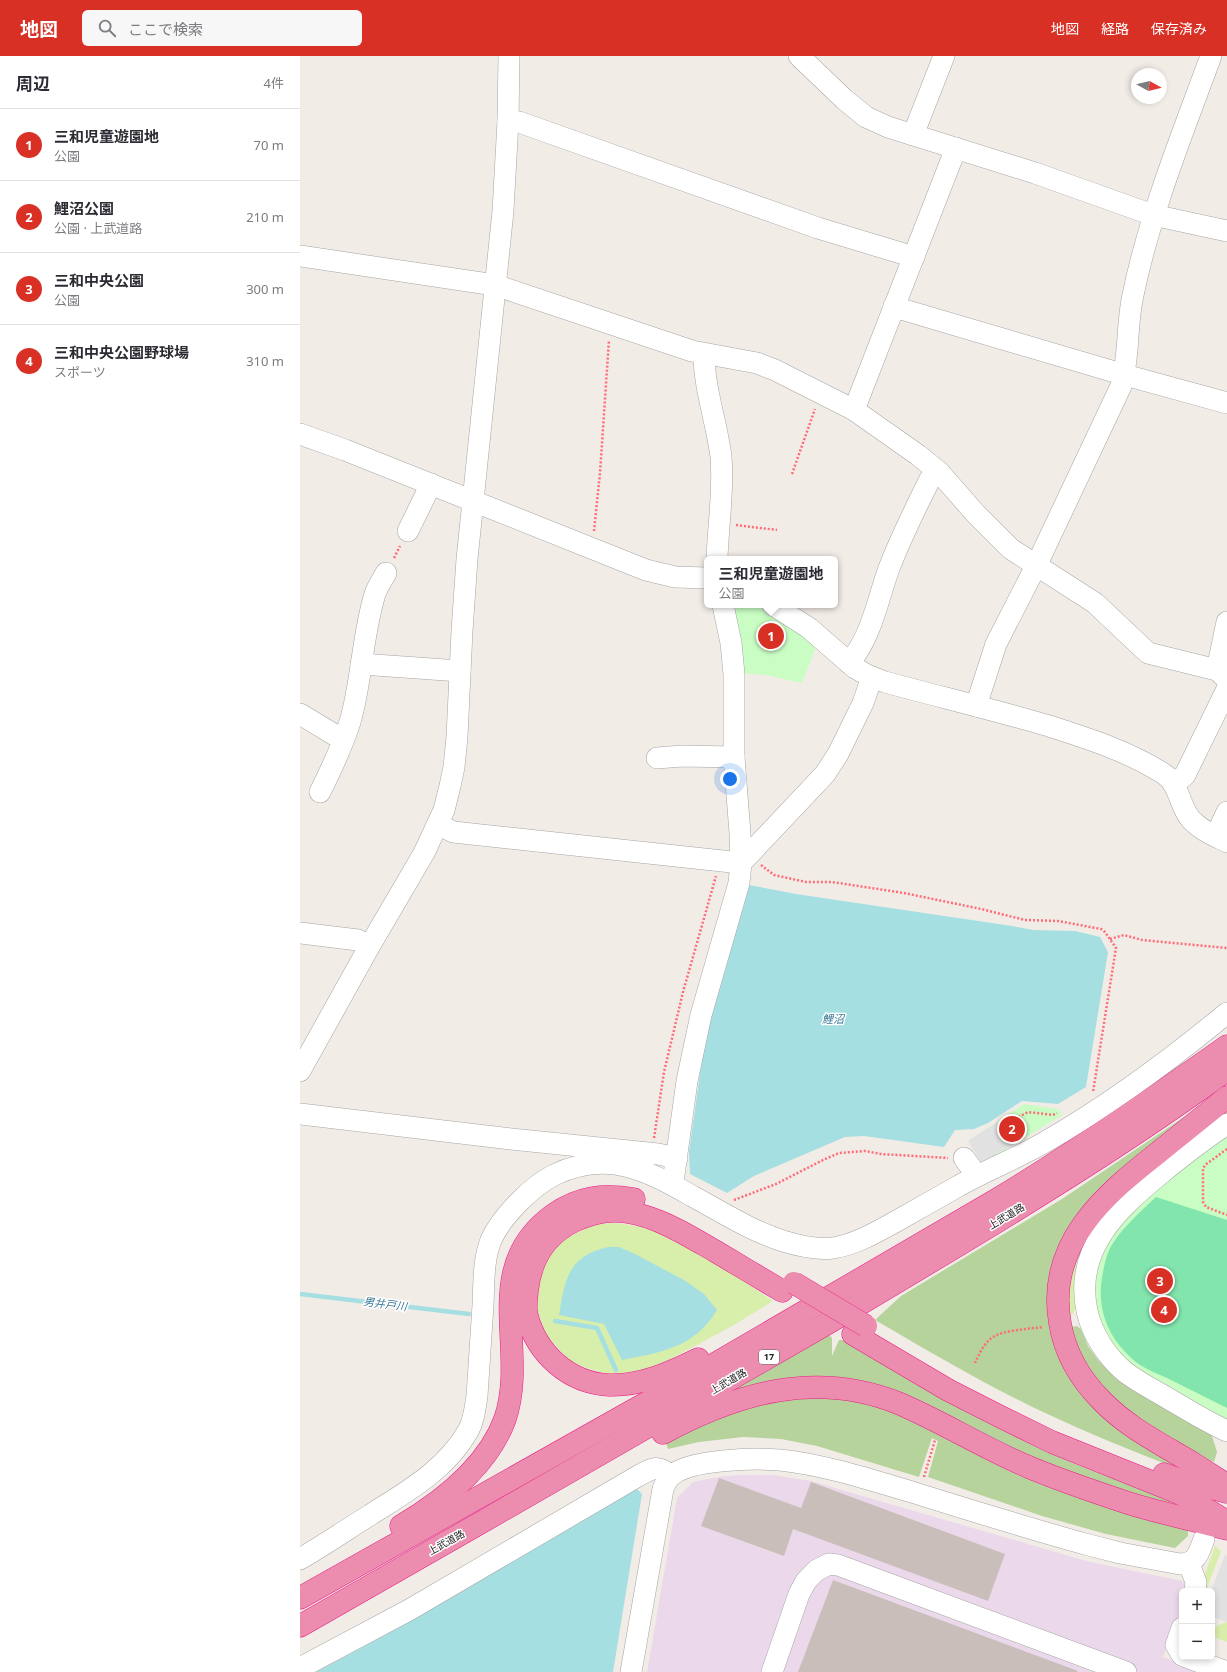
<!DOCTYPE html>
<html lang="ja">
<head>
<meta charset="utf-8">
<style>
	body { margin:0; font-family:"Noto Sans","Noto Sans JP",sans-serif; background:#f7f7f7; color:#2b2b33 }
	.controls { position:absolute; right:12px; bottom:12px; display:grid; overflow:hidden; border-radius:6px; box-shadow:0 2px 6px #0003 }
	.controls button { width:36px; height:36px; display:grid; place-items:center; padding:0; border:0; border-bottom:1px solid #e1e1e2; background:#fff; color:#2b2b33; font:20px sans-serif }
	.compass { position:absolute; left:831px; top:12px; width:36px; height:36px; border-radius:50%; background:#fff; box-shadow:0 2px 6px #0003; rotate:98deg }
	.you { position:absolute; left:430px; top:723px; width:14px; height:14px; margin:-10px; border:3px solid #fff; border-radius:50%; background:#1a73e8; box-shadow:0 0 0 6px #1a73e833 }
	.badge { display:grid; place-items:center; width:26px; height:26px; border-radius:50%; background:#d93025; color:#fff; font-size:13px; font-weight:700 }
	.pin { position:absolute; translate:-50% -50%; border:2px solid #fff; box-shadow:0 1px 4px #0006 }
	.popup { position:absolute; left:404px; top:500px; width:134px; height:52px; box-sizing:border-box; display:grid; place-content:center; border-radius:6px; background:#fff; filter:drop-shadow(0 1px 3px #0005); font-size:13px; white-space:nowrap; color:#7c7c81 }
	.popup b { font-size:15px; color:#2b2b33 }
	.popup::after { content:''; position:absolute; left:50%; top:100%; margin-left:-8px; border:8px solid transparent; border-top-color:#fff }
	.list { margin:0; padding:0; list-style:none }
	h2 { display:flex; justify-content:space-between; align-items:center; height:52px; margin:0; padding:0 16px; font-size:17px }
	h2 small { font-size:13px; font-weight:400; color:#7c7c81 }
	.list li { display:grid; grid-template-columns:26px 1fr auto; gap:12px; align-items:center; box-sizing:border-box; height:72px; padding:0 16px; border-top:1px solid #e1e1e2 }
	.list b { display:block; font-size:15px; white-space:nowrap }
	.list p { margin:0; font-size:13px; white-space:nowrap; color:#7c7c81 }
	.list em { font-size:13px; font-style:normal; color:#7c7c81 }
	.icon { flex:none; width:22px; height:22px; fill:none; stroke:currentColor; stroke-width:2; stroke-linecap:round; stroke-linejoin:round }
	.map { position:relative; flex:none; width:927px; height:1616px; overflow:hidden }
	header { display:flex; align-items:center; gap:24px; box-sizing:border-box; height:56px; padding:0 20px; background:#d93025; color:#fff }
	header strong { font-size:19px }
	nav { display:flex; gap:22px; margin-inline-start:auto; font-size:14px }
	.search { width:280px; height:36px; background:#f7f7f7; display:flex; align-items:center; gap:10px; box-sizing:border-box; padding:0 14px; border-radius:6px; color:#7c7c81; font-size:15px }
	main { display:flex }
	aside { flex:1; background:#fff }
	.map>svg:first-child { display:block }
	.industrial { fill:#ebd9eb }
	.grass { fill:#d8eeab }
	.forest { fill:#b5d39a }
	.park { fill:#c9fdc3 }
	.pitch { fill:#82e5ad }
	.parking { fill:#e1e1e1 }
	.water { fill:#a6dfe1 }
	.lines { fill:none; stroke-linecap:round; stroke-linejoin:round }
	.stream { stroke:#a6dfe1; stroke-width:4.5 }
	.building { fill:#cabeba }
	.minor-casing { stroke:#a5a5a5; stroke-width:22 }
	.highway-casing { stroke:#e61e86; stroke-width:23 }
	.path { stroke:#ff6b76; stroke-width:2.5; stroke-dasharray:2 2; stroke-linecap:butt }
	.minor { stroke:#fff; stroke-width:21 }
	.highway { stroke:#ec8caf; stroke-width:22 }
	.highway-bridge-casing { stroke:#e61e86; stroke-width:23; stroke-linecap:butt }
	.highway-bridge { stroke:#ec8caf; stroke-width:22 }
	.labels { text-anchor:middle; stroke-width:3; stroke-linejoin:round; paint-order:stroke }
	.shield { fill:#fff; stroke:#646464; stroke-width:1 }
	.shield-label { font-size:9px; font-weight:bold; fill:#212121 }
	.street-label { font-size:10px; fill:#212121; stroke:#fff }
	.water-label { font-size:11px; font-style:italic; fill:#3b7997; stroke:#fff }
</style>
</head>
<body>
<header>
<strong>地図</strong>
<div class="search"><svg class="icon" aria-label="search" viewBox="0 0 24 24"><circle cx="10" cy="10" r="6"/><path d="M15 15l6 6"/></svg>ここで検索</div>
<nav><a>地図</a><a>経路</a><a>保存済み</a></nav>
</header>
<main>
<aside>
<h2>周辺<small>4件</small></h2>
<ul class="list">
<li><span class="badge">1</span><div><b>三和児童遊園地</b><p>公園</p></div><em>70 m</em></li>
<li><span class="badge">2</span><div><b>鯉沼公園</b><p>公園 · 上武道路</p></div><em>210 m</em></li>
<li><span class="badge">3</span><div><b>三和中央公園</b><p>公園</p></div><em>300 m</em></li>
<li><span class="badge">4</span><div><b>三和中央公園野球場</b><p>スポーツ</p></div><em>310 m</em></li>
</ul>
</aside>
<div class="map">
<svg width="927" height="1616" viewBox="0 0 927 1616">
	<rect width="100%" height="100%" fill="#f2ece7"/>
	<path class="industrial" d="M439 1419H472L511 1425 790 1506 883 1525 887 1535H882V1551L863 1601 904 1616H347L377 1442 393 1426 418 1421Z"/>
	<g class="grass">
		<path d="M927 1055V1061L775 1236C775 1245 778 1256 769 1261L768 1240 773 1214 782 1190 802 1160Z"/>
		<path d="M314 1167C334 1169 353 1173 371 1181 407 1198 440 1223 473 1245L434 1269 369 1304 337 1316 322 1318 304 1317 283 1311 269 1304 247 1280 238 1257 236 1240 244 1207 264 1183 296 1168Z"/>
		<path d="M915 1490 921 1495 906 1535H899Z"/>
		<path d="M926 1566H927V1586L914 1581 912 1578 915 1571Z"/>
	</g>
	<g class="forest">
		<path d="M887 1059 773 1166 760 1301 885 1411 883 1415C836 1396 787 1377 741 1355 684 1328 630 1296 575 1264L601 1240 762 1143Z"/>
		<path d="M777 1270 781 1273 788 1290 798 1304 816 1322 911 1377 917 1396 914 1406C902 1401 890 1396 878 1389 843 1369 793 1333 777 1294 774 1287 773 1278 771 1271Z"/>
		<path d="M529 1279 532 1282V1300L539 1284H543C608 1324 675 1363 745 1395 786 1413 829 1429 871 1444L870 1450 794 1429 615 1348 430 1336Z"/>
		<path d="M496 1341C517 1342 538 1341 559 1346 616 1359 665 1395 718 1419 772 1443 831 1457 888 1473V1480L875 1492 806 1478 742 1460 628 1421 638 1385 632 1382 619 1421 517 1390 481 1383 443 1381 399 1386 368 1393 366 1387 395 1372 444 1351Z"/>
	</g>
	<g class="park">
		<path d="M428 549H454L469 556 517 588 502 627 466 619 438 617Z"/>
		<path d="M724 1048 758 1053 762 1059 700 1097 681 1106 668 1085Z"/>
		<path d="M927 1078V1363L924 1364 837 1315 807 1287 792 1245 796 1206 821 1164 909 1090Z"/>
	</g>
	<path class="pitch" d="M856 1141 927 1164V1352C907 1342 887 1332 867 1322 858 1318 848 1314 840 1309 809 1286 795 1254 803 1216 805 1207 807 1196 813 1187 824 1170 841 1155 856 1141Z"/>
	<g class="parking">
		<path d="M711 1057 726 1082 681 1106 668 1085Z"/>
		<path d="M925 1499 927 1500V1566L912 1561 911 1535Z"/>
	</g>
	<g class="water">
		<path d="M449 829 496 838 712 870 733 874 775 875 800 881 808 896 786 1031 758 1048 722 1045 688 1067 674 1073 655 1074 644 1091 564 1080 545 1081 454 1120 427 1137 390 1118 389 1096 404 989 418 933Z"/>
		<path d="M308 1191H319L333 1197 384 1224 404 1238 417 1254C394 1292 362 1296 322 1304L304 1268 259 1259C265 1223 268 1200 308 1191Z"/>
		<path d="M336 1432 342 1438 313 1616H16L87 1578Z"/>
	</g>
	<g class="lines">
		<g class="stream">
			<path d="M0 1238 169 1258"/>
			<path d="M255 1265 297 1272 316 1314"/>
		</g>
	</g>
	<g class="building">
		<path d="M419 1422 501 1452 511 1426 705 1498 688 1545 493 1473 484 1500 401 1470Z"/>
		<path d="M533 1524 778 1615 777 1616H498Z"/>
	</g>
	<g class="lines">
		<g class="minor-casing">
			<g id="minor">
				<path d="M499 0 544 43 566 61 588 71 735 117 853 159 927 175"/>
				<path d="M208 65 219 66 518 172 614 201"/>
				<path d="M613 79 644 0"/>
				<path d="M0 200 195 229 392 295 457 307 475 314 554 354 618 399 639 416 675 457 711 493 795 547 848 597 917 614 927 623"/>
				<path d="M594 250 601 253 825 319 927 347"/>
				<path d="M404 298C404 333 417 367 421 401 424 435 418 469 417 503"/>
				<path d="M554 354 656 92"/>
				<path d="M0 378 45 394 346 514 375 521 407 522"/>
				<path d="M108 475 131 428"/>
				<path d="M473 549 509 572 555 612 569 620 585 626C640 641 695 654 749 670 789 683 828 695 864 718 879 728 879 747 889 761 898 773 915 780 927 786"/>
				<path d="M549 607C571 581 577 547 588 515 600 483 615 453 630 423L639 416"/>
				<path d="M61 608 160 615"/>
				<path d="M917 614 927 566"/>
				<path d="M676 650 696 588 737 508 821 330C830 299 826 270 833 239 850 157 882 79 911 0"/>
				<path d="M0 658 43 684"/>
				<path d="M357 702 382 700 434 701"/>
				<path d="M874 728 885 719 927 633"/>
				<path d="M20 736C31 714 42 691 50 666 62 625 62 580 75 538 77 531 83 523 86 517"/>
				<path d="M138 768 153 776 441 807 525 718 538 698 563 647 572 621"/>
				<path d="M914 779 919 773 927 756"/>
				<path d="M0 877 58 884 69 891"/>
				<path d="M0 1015 69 891 124 797 144 754 150 730 154 711 157 681 162 575 167 503 203 155 208 65 209 0"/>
				<path d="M0 1058 211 1083 358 1098 377 1102"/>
				<path d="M927 1068C904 1083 881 1101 859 1119 817 1154 774 1193 787 1255 792 1278 807 1301 825 1316 838 1326 854 1334 869 1343 888 1354 907 1366 927 1375"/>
				<path d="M664 1102 677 1120"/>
				<path d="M371 1127 374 1119 387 1025 401 959 439 827 441 807 440 777 434 701V618L431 587 423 549"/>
				<path d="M0 1503C24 1489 46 1474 70 1459 106 1436 146 1414 168 1375 174 1365 175 1352 177 1340 179 1310 181 1279 183 1249 184 1228 183 1204 191 1184 201 1161 232 1130 254 1119 307 1093 346 1114 392 1140 422 1156 451 1175 483 1185 499 1190 516 1194 533 1192 558 1188 580 1174 602 1162 620 1152 637 1142 655 1132 684 1115 716 1103 745 1086 810 1049 870 1004 927 957"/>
				<path d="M889 1508 896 1526 895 1535"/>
				<path d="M882 1572 876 1589 882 1599"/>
				<path d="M886 1601 927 1616"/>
				<path d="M0 1612 109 1554 338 1420C352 1412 358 1408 371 1420"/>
				<path d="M331 1616 363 1433C365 1428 367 1423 371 1420 389 1403 456 1402 480 1404 526 1409 571 1424 615 1437 673 1455 730 1473 789 1489L820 1497 880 1508C897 1508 899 1496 904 1483"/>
				<path d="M472 1616 499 1538 506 1525 517 1514 529 1508 538 1509 826 1616"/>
			</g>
		</g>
		<g class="highway-casing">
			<g id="highway">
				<path d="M927 1041C904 1060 881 1078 859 1096 804 1139 746 1188 760 1267 765 1298 780 1323 802 1345 828 1372 863 1389 894 1408 905 1415 916 1422 927 1429"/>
				<path d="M553 1278 648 1334 701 1361 752 1386 879 1437 926 1465"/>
				<path d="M398 1303C370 1317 340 1330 309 1329 269 1327 237 1298 227 1260 225 1253 226 1244 227 1236 230 1205 245 1179 274 1165 291 1157 309 1153 327 1156 359 1161 387 1179 415 1195 437 1208 460 1222 482 1235"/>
				<path d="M363 1377C438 1337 515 1314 598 1347 643 1366 685 1393 731 1412 762 1425 795 1436 828 1447 860 1457 894 1464 927 1473"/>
				<path d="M864 1418 881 1424 927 1436"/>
				<path d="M101 1470C143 1445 188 1410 205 1363 229 1293 179 1213 253 1159 279 1140 304 1138 334 1143"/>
				<path d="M0 1542 394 1320 696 1144C775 1096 851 1044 927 990"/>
				<path d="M0 1570C176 1469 353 1369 528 1267 664 1186 799 1107 927 1014"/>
			</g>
		</g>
		<g class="path">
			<path d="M492 418 515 353"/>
			<path d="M436 469 477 474"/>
			<path d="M294 475 300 417 309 284"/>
			<path d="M94 502 100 490"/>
			<path d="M461 809 474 819 506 826H532L604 837 681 853 725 864 758 865 801 873 805 876 816 892 793 1036"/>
			<path d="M810 883 824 879 842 884 927 892"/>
			<path d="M715 1063 728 1056 753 1059 757 1057"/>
			<path d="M354 1082 364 1016 383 936 416 820"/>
			<path d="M927 1093 905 1109 903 1113V1146L906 1151 927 1159"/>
			<path d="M434 1144 476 1128 523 1104 539 1097 565 1095 581 1098 648 1102"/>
			<path d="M675 1307C679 1298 684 1287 693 1281 704 1274 729 1273 743 1271"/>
			<path d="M624 1421 635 1384"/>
		</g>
		<use href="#minor" class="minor"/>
		<use href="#highway" class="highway"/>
		<g class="highway-bridge-casing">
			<path id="highway-bridge" d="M494 1227 566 1270"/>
		</g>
		<use href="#highway-bridge" class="highway-bridge"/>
	</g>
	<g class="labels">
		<rect class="shield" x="459" y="1294" width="20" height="14" rx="3"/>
		<g class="shield-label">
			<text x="469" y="1304">17</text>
		</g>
		<g class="street-label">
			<text transform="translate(706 1160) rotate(-31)" y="4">上武道路</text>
			<text transform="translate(428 1325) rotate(-30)" y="4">上武道路</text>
			<text transform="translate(146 1486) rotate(-29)" y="4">上武道路</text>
		</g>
		<g class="water-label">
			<text x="533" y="967">鯉沼</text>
			<text transform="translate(85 1248) rotate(7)" y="4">男井戸川</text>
		</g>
	</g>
</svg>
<div class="controls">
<button>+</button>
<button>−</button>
</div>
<svg class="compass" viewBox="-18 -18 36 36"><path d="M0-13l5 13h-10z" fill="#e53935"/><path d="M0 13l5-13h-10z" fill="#7c7c81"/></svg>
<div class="you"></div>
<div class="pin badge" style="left:471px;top:580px">1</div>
<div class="popup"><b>三和児童遊園地</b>公園</div>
<div class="pin badge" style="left:712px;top:1073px">2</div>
<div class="pin badge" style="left:860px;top:1225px">3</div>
<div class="pin badge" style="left:864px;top:1254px">4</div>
</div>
</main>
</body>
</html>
